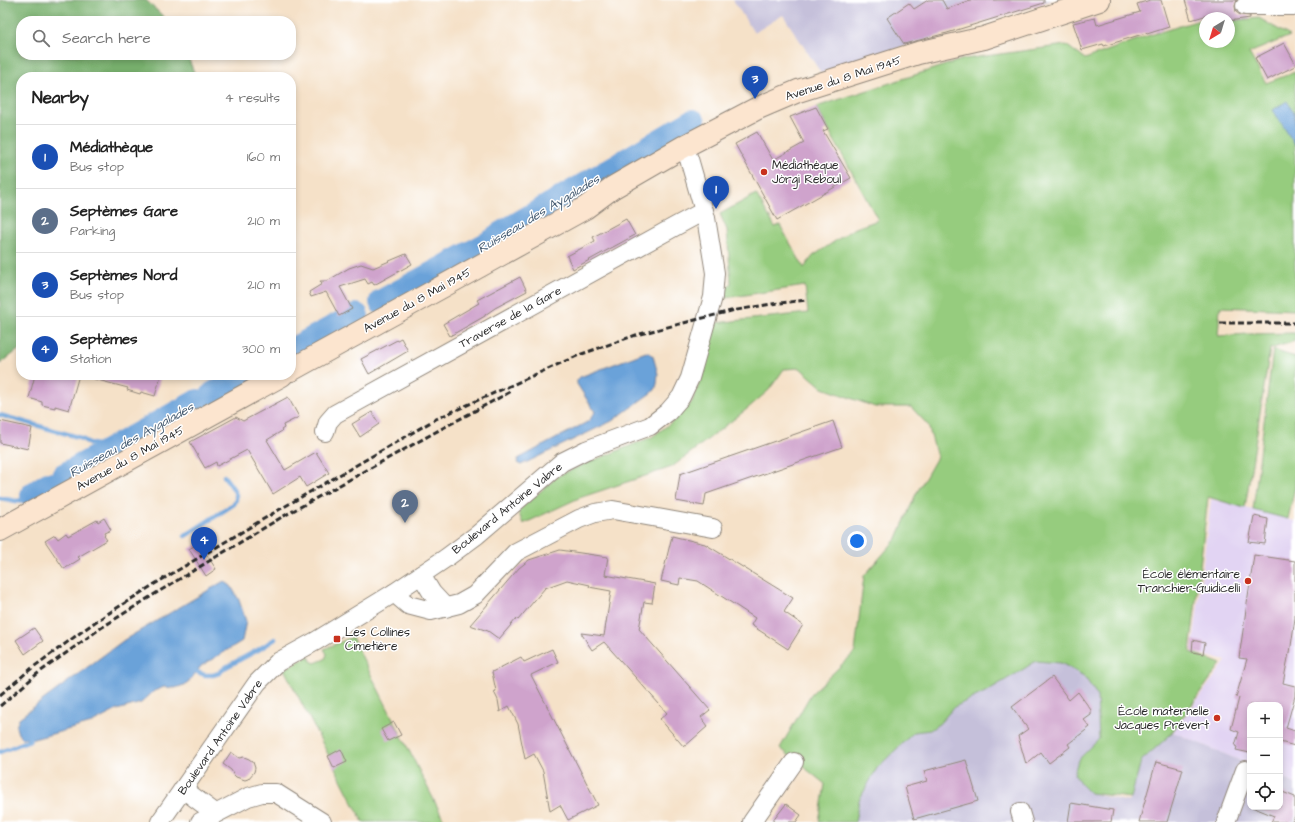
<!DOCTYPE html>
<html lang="en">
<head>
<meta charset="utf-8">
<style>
	body { margin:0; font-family:"Architects Daughter",sans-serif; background:#f2f2f2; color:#222 }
	.controls { position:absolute; right:12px; bottom:12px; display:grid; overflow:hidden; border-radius:8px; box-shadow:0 2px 6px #0003 }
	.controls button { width:36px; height:36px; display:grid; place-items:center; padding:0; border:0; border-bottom:1px solid #e0e0e0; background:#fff; color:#222; font:20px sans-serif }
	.compass { position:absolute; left:1199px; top:12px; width:36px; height:36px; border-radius:50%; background:#fff; box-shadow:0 2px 6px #0003; rotate:218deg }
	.you { position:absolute; left:857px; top:541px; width:14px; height:14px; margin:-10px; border:3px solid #fff; border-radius:50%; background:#1a73e8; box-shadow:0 0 0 6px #1a73e833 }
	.badge { display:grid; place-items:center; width:26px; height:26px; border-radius:50%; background:#7c3aed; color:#fff; font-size:13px; font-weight:700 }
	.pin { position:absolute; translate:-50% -33px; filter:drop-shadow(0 1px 2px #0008) }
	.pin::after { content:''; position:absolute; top:21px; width:14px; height:12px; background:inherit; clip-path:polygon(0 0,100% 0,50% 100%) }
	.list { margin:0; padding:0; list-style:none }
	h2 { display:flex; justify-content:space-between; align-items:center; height:52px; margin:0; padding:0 16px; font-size:17px }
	h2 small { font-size:13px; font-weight:400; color:#767676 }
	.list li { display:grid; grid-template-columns:26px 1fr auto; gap:12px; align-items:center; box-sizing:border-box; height:64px; padding:0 16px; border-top:1px solid #e0e0e0 }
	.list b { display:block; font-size:15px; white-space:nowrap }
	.list p { margin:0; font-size:13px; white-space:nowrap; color:#767676 }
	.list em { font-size:13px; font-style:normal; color:#767676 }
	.icon { flex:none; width:22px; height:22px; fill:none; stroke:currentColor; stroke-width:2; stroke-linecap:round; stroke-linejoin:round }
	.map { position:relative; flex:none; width:1295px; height:822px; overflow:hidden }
	.search { position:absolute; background:#fff; box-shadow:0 2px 6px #0003; left:16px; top:16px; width:280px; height:44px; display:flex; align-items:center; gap:10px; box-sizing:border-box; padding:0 14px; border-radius:16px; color:#767676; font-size:15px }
	.panel { position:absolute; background:#fff; box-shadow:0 2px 6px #0003; left:16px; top:72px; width:280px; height:308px; border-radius:16px }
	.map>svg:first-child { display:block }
	.built { fill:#e2d4f3 }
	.industrial { fill:#c5c0da }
	.green { fill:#96cc7e; stroke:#607c54 }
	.forest { fill:#78b06d; stroke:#526e4c }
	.water { fill:#6ba2d9; stroke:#4b6682 }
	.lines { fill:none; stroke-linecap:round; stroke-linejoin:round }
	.stream { stroke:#6ba2d9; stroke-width:4.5 }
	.river { stroke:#6ba2d9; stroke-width:26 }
	.building { fill:#cfa3cc }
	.street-casing { stroke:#90867a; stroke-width:20 }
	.secondary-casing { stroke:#90867a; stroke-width:24 }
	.street { stroke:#fff; stroke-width:18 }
	.secondary { stroke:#fce5cf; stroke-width:22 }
	.rail { stroke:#2b2b2b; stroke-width:3; stroke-dasharray:6 3; stroke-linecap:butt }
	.poi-dot { fill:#c8321e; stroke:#fff; stroke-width:1.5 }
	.labels { text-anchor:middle; stroke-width:3; stroke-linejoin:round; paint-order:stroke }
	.street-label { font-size:12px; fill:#2b2b2b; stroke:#fff }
	.poi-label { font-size:12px; fill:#2b2b2b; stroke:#fff; text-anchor:start }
	.water-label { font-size:13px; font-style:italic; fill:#455b71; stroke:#fff }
</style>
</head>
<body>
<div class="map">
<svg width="1295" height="822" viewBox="0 0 1295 822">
	<rect width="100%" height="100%" fill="#fff"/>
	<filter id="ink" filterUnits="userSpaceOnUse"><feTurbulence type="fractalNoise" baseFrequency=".025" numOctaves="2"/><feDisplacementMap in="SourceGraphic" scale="8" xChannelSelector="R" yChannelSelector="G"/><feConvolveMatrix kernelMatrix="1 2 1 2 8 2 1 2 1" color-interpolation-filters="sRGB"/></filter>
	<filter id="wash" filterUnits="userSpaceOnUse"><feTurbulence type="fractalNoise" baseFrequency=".012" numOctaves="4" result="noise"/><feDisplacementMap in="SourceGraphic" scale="16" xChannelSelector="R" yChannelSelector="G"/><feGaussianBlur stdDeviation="0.9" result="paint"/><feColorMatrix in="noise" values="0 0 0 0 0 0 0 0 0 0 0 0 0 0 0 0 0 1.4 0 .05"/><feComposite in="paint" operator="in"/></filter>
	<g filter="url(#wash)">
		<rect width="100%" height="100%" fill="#f5e1c8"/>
		<path class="built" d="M1211 499 1295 521V784L1280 777V705H1250V765L1173 732 1226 661 1192 652Z"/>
		<g class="industrial">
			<path d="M733 0H1052L821 73 783 15 754 33Z"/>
			<path d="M1036 661 1061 663 1084 676 1097 695 1099 739 1078 760 1090 793 1129 802 1141 761 1173 732 1250 765V807H1280V777L1295 784V822H855L859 800 877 768 914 732 930 730 940 723 954 707 985 692 1019 672Z"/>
		</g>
		<g class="green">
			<path d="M1219 14V18H1205V42H1229V21L1259 18 1290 36 1249 53 1266 83 1295 72V310L1220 307 1218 336 1248 334 1295 333V341L1270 349 1245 508 1208 497 1190 652 1221 664 1170 735 1141 761 1131 798 1090 793 1081 784 1074 774 1078 760 1099 739 1097 695 1084 676 1061 663 1036 661 1019 672 985 692 954 707 940 723 930 730 914 732 877 768 859 800 855 822H819L825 784 780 748 811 694 855 652 864 576 897 538 916 494 937 457 928 425 911 407H875L823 388 800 368 784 369 769 390 747 409 672 467 579 498 523 524 518 511 558 476 582 465 652 437 676 419 692 402 701 378 715 323 808 313 805 286 719 299 731 283 727 230 720 214 756 194 775 227 780 225 804 268 813 256 853 229 878 220 816 107 964 59 1066 45 1085 59 1147 36Z"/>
			<path d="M1273 350 1295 357V487L1288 519 1253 510Z"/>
			<path d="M352 637 445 822H363L284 669 309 656 311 661 315 663 325 659 327 654 324 649Z"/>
		</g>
		<path class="forest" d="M0 0H146L168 21H21V55H187L196 77H21V348L0 364Z"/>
		<g class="water">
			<path d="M1287 101 1295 114V145L1273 110Z"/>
			<path d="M646 352 650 353 653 356 658 374 657 384 655 390 612 421 521 465 517 463 518 459 589 421 595 412 577 384V380L580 377Z"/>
			<path d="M224 581 231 586 239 600 246 621 242 641 201 666 187 684 175 688 164 687 154 691 141 703 117 710 92 723 30 740 22 738 18 734 16 727 19 718 124 640Z"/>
		</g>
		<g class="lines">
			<g class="stream">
				<path d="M0 415 78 437 89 443 112 449"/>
				<path d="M0 498 16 501 24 500"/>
				<path d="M185 536 234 504C241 495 230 485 224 476"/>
				<path d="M197 672 205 675H213L219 673 226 667 258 650 275 639"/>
				<path d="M0 752 30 740"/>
			</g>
			<g class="river">
				<path d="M382 302 494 241 500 235 693 122"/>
				<path d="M295 349 356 316"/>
				<path d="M214 394 247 375"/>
				<path d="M64 476 198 402"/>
				<path d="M33 495 48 485"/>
			</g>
		</g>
		<g id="blocks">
			<g class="building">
				<path d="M928 0H942L947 9 970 0H1044V3L947 33 904 44 887 18 909 3 914 9Z"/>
				<path d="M1150 0H1161L1169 27 1147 34 1146 33 1104 46 1103 44 1082 50 1073 23 1095 18 1097 25 1140 12 1137 4Z"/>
				<path d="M1185 0H1237L1235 6 1236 12 1240 15 1250 16V18L1229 21V18H1219L1218 12 1191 20Z"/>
				<path d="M1284 43 1295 63V66L1267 80 1255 58Z"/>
				<path d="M816 107 828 129 823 131 851 178 777 220 735 144 757 132 773 160 804 143 790 117Z"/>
				<path d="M626 219 635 235 573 269 567 256 595 241 593 237Z"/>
				<path d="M406 254 412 264 374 285 372 282 368 284 365 279 340 287 352 309 339 316 326 292 311 297 309 292 322 284 320 281H327L349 268 361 264 373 268Z"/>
				<path d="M520 277 527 291 495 308 485 315V316L450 336 443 324 479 303 477 300Z"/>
				<path d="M401 338 408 351 369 374 361 359Z"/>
				<path d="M35 375H79L69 410 55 406V408L42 405V402L29 398Z"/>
				<path d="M95 375H161L155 396 141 392 140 394 127 390 128 388 94 379Z"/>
				<path d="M288 397 299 417 283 425 284 428 281 430 282 431 267 440 285 470 316 452 329 473 306 487 300 477 273 494 247 450 217 466 216 462 205 468 190 442 236 417 243 421Z"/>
				<path d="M372 412 379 424 360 437 352 424Z"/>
				<path d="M0 421 32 428 28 449 0 443Z"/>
				<path d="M833 421 842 447 706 494 704 506 676 501 680 474Z"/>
				<path d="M1254 516 1268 519 1265 544 1249 542Z"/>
				<path d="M104 518 111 530 104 533 105 535 104 536 107 540 78 557 80 559 64 569 45 541 55 535 58 539 66 533 68 536 97 520 98 522Z"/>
				<path d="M672 536 705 544 793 598 784 612 803 625 788 649 751 625 755 618 698 581 680 578 679 585 661 581Z"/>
				<path d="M199 543 216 569 206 576 189 549Z"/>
				<path d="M560 550 608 557 605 575 655 584 652 603 644 602 639 629 710 710 701 717 708 726 684 747 660 719 667 713 604 642 592 650 581 633 604 636 611 591 589 587 590 585 567 580 545 588 518 620 517 618 499 639 488 631 470 625 519 568 529 560Z"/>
				<path d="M1254 555 1295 561V618L1290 653H1289L1283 683 1295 686V696L1286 728 1295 731V746L1280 742V705H1250V753L1236 750 1237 747 1235 746 1239 732 1231 729 1239 698 1236 697 1247 659 1239 658Z"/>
				<path d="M34 628 43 641 25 654 16 640Z"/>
				<path d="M1193 640 1205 643 1203 654 1192 652Z"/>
				<path d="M552 649 558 662 531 675 598 805 568 820 560 805 550 811 543 771 534 754 525 759 518 724 509 706 500 712 498 700 494 692 496 691 492 672 521 657 524 662Z"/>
				<path d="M1052 677 1069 700 1078 692 1091 710V715L1084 720 1090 727 1068 744 1070 747 1049 763 1041 752 1026 764 1018 736 1028 729 1012 707Z"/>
				<path d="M394 722 401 735 388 741 381 729Z"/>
				<path d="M341 749 347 762 334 768 328 756Z"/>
				<path d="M231 752 239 758 244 757 249 759 253 762 255 768 254 772 248 779 245 780 236 777 234 775 231 770 223 764Z"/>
				<path d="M966 760 978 801 914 819 905 787 927 781 924 771Z"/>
				<path d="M1156 762 1183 769 1167 822H1139Z"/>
				<path d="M1280 791 1295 797V816L1292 822H1271L1274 816 1252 807H1280Z"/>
				<path d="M1071 803 1113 810 1111 822H1068Z"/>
				<path d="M786 804 801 815 796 822H772Z"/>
			</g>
		</g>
	</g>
	<g filter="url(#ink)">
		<use href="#blocks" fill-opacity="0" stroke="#90867a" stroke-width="1"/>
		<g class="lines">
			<g class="street-casing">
				<g id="street">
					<path d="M1245 6H1295"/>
					<path d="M325 432 328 422 335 414 676 226 704 211"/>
					<path d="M421 575 432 593 446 608"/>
					<path d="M394 593 408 605 431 611 459 604 475 595 516 552 579 519 595 513 613 510 713 528"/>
					<path d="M183 789 215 813"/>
					<path d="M1020 812 1023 822"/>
					<path d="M160 822 257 683 278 662 316 641 394 593 446 558 477 535 562 462 586 450 650 426 668 412 681 397 690 378 713 297 715 273 706 218 689 159 683 147"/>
					<path d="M200 822 248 797 262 793H276L322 822"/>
					<path d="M752 822 794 762"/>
					<path d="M1226 822 1245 770"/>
				</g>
			</g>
			<g class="secondary-casing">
				<g id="secondary">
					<path d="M291 370 585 208 612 188 683 147 756 109 798 91 918 53 984 38 1099 0"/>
					<path d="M0 530 282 375"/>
				</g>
			</g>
			<use href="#street" class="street"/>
			<use href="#secondary" class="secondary"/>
			<g class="rail">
				<path d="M1220 323H1295"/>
				<path d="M0 695 32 668 95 622 153 585 277 511 436 419 579 355 636 335 731 311 772 304 806 300"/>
				<path d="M0 706 37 674 101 628 158 592 282 517 441 429 510 392"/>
			</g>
		</g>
	</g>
	<g class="poi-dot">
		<circle cx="764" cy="172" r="4"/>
		<circle cx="1248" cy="581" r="4"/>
		<rect x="333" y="635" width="8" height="8" rx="2"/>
		<circle cx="1217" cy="718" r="4"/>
	</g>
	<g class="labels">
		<g class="street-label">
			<text transform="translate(843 78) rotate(-18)" y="4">Avenue du 8 Mai 1945</text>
			<text transform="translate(417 300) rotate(-29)" y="4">Avenue du 8 Mai 1945</text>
			<text transform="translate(510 317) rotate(-29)" y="4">Traverse de la Gare</text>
			<text transform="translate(130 458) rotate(-29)" y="4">Avenue du 8 Mai 1945</text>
			<text transform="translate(507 508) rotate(-39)" y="4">Boulevard Antoine Vabre</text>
			<text transform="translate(220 737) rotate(-55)" y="4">Boulevard Antoine Vabre</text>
		</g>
		<g class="poi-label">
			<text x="772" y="169">Médiathèque<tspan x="772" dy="14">Jòrgi Reboul</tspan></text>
			<text x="1240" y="578" text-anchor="end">École élémentaire<tspan x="1240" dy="14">Tranchier-Guidicelli</tspan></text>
			<text x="345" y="636">Les Collines<tspan x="345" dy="14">Cimetière</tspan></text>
			<text x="1209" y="715" text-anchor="end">École maternelle<tspan x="1209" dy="14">Jacques Prévert</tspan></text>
		</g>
		<g class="water-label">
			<text transform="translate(538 213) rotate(-31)" y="5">Ruisseau des Aygalades</text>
			<text transform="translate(131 439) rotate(-29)" y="5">Ruisseau des Aygalades</text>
		</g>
	</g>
</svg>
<div class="controls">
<button>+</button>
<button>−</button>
<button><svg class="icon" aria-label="locate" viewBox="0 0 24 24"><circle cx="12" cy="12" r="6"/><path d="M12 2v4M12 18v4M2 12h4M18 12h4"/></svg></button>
</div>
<svg class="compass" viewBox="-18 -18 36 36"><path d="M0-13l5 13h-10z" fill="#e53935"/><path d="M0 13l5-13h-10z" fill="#767676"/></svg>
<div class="you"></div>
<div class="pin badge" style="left:716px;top:209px;background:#1a4fb4">1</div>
<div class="pin badge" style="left:405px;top:523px;background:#5c6f8a">2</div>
<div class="pin badge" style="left:755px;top:99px;background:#1a4fb4">3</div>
<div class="pin badge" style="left:204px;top:560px;background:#1a4fb4">4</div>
<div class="search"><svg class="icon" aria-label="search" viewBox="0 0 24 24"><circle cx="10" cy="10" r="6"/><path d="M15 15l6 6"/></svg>Search here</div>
<section class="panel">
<h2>Nearby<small>4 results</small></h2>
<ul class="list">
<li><span class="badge" style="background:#1a4fb4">1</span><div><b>Médiathèque</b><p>Bus stop</p></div><em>160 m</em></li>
<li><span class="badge" style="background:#5c6f8a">2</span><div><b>Septèmes Gare</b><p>Parking</p></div><em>210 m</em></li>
<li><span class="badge" style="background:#1a4fb4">3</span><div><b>Septèmes Nord</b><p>Bus stop</p></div><em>210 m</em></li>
<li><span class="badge" style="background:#1a4fb4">4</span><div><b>Septèmes</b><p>Station</p></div><em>300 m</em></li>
</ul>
</section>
</div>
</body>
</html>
